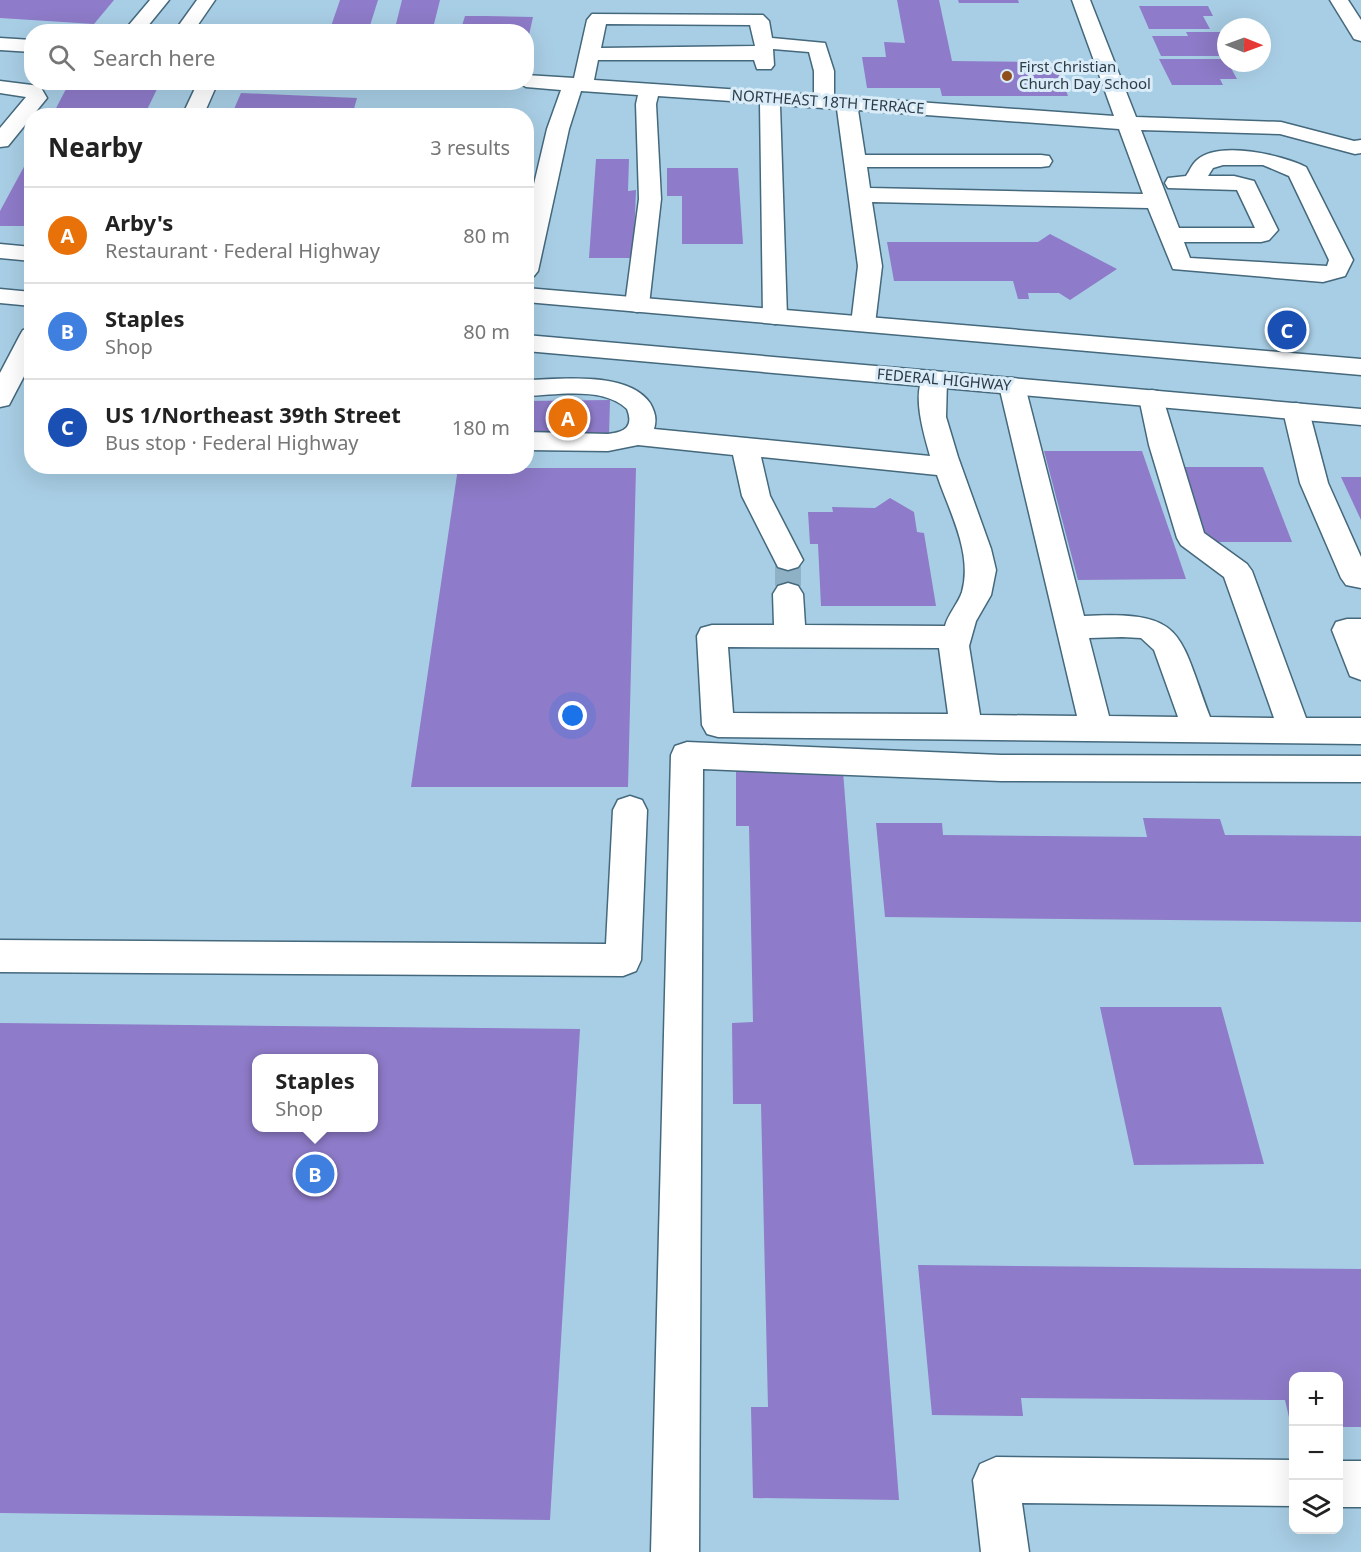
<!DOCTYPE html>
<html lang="en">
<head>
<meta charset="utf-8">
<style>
	body { margin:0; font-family:"Noto Sans",sans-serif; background:#f2f2f2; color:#222 }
	.controls { position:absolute; right:18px; bottom:18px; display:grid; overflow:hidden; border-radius:12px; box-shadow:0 6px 24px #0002 }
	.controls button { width:54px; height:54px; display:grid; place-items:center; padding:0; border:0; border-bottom:2px solid #e0e0e0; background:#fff; color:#222; font:30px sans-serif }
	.compass { position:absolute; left:1217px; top:18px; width:54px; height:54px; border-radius:50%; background:#fff; box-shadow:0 6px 24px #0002; rotate:91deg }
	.you { position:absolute; left:573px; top:716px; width:21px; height:21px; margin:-15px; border:4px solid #fff; border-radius:50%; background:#1a73e8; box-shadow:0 0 0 9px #1a73e833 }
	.badge { display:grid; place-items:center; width:39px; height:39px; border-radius:50%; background:#b45309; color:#fff; font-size:20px; font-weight:700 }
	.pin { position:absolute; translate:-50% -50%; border:3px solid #fff; box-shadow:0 2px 6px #0006 }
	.popup { position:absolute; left:252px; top:1054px; width:126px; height:78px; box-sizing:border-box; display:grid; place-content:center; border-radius:12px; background:#fff; filter:drop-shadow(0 2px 4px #0005); font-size:20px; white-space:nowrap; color:#767676 }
	.popup b { font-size:22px; color:#222 }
	.popup::after { content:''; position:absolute; left:50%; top:100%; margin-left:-12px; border:12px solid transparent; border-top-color:#fff }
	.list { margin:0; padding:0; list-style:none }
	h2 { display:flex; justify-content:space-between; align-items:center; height:78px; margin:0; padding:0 24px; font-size:26px }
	h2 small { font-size:20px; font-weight:400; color:#767676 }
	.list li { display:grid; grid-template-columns:39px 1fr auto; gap:18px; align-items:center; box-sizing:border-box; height:96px; padding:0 24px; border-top:2px solid #e0e0e0 }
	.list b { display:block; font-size:22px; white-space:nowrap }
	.list p { margin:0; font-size:20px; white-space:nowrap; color:#767676 }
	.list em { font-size:20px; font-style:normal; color:#767676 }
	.icon { flex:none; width:33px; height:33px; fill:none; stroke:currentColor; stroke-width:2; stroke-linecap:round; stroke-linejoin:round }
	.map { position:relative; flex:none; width:1361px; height:1552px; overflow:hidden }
	.search { position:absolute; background:#fff; box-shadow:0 6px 24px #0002; left:24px; top:24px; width:510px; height:66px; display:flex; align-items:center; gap:15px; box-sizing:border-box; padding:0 21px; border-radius:24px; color:#767676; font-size:22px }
	.panel { position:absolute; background:#fff; box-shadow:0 6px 24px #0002; left:24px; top:108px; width:510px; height:366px; border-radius:24px }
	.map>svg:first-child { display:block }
	.building { fill:#8e7bc9; fill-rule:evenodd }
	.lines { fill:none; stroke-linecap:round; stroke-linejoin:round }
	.minor-tunnel { stroke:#8fb1c5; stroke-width:26; stroke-dasharray:26 14; stroke-linecap:butt }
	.minor-casing { stroke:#44687c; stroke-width:3 }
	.major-casing { stroke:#44687c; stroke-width:3 }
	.minor { fill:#fff; fill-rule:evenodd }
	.major { fill:#fff; fill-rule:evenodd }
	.poi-dot { fill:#904e1b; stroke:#d9ecf8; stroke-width:2 }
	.labels { text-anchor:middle; stroke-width:6; stroke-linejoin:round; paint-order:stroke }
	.far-poi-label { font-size:15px; fill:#2d3c46; stroke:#d9ecf8; text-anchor:start }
	.far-street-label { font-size:15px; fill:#2d3c46; stroke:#d9ecf8 }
</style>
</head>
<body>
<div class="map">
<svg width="1361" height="1552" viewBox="0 0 1361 1552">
	<rect width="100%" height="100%" fill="#a8cee5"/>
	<g class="building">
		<path d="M0 0H114L94 24 0 18Z"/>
		<path d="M340 0H378L368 32H329Z"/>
		<path d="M402 0H440L432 32H394Z"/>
		<path d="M897 0H939L952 61 1056 62 1068 96H942L940 88H867L862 57H886L884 42 905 43Z"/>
		<path d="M958 0H1018L1019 3H959Z"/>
		<path d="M1139 6H1208L1213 16H1203L1210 29H1149Z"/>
		<path d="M465 16H485L533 17 527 44 526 32H460Z"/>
		<path d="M1186 32H1226V56H1161L1152 36H1188Z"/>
		<path d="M1159 59H1226L1237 79H1220L1223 85H1172Z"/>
		<path d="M66 89H157L144 116H52Z"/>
		<path d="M241 93 357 98 352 116H231Z"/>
		<path d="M596 159H629L628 191 636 190 634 241 642 258H589Z"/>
		<path d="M26 163H32V226H0V211Z"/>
		<path d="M667 168H738L743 244H682V196H667Z"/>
		<path d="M1050 234 1117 269 1070 300 1059 293H1028L1029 299H1018L1013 281H894L887 242H1038Z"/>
		<path d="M610 400 609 436H526V401Z"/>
		<path d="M1044 451H1142L1186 579 1078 580Z"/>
		<path d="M1178 467H1263L1292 542H1203Z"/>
		<path d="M458 468H636L628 787H411Z"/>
		<path d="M1341 477H1361V520Z"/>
		<path d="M890 498 914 512 917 532 924 533 936 606H821L818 544H810L808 512H833L832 507 875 508Z"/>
		<path d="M736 770 843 771 899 1500 753 1498 751 1407H768L761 1104H733L732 1023 753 1022 749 826H736Z"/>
		<path d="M1143 818 1220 819 1225 835 1361 836V922L885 917 876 823H942L943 835 1147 837Z"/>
		<path d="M1100 1007H1221L1264 1164 1134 1165Z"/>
		<path d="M0 1023 580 1029 550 1520 0 1513ZM256 1058H374V1128H256Z"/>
		<path d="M918 1265 1361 1269V1427H1338V1376H1294V1426H1291L1285 1400 1021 1398 1023 1416 932 1415Z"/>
	</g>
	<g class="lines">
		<path class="minor-tunnel" d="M788 560V594"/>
		<g class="minor-casing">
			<g id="minor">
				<path d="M150 0H169L143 32H123Z"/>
				<path d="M197 0H215L193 32H174Z"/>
				<path d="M1072 0H1090L1136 117 1281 122 1354 141 1361 140V153L1355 154 1280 134 1141 130 1179 228H1255L1237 190 1168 188 1165 183 1168 178 1186 176C1189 172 1192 164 1197 160 1219 140 1282 155 1306 167L1353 260 1345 276 1323 282 1173 269 1148 208 872 202 882 266 875 324 872 329 863 331 854 329 851 324 858 266 837 109 780 105 787 317 784 322 775 324 766 322 763 317 760 103 658 96 656 104 661 199 649 305 646 310 637 312 628 310 625 305 639 199 636 104 638 95 581 91 569 129 538 271 534 276 526 278V218L547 129 561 90 526 87 517 82H526V75L574 78 587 20 592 14 763 15 769 21 772 38 825 43 834 71V96L1114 116ZM606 24 750 25 755 46 601 48ZM773 49 809 52 814 71V95L594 80 598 60H754L757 69H771L774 65ZM858 110 1119 129 1143 194 870 188 867 167H1041L1049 166 1052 161 1049 156 1041 155H865ZM1223 165H1263L1289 176 1329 260 1327 266 1190 258 1184 242H1261L1269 240 1278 230 1254 181 1234 176H1208L1213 168Z"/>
				<path d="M1330 0H1348L1361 20V41L1354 39Z"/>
				<path d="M0 38 32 40V52L0 50Z"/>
				<path d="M0 81 40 86 47 98 8 146 0 147V128L26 97 0 93Z"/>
				<path d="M198 82H218L203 116H182Z"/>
				<path d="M32 328V361L9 405 0 407V373L20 335 23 330Z"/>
				<path d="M934 371 943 373 947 379 946 417 958 457 991 549 996 570 991 595 976 621 969 646 980 715 1077 716 999 386 1003 380 1012 378 1021 380 1025 386 1084 616C1185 611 1178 631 1210 717L1274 718 1224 577 1181 545 1177 538 1149 445 1139 398 1143 392 1152 390 1161 392 1204 533 1247 564 1252 571 1306 718H1361V744L718 737 707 734 702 725 697 636 701 628 712 625H774L773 594 778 586 788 583 798 586 803 594 805 625 945 626C948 614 958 604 962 592 973 553 949 511 937 475L761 457 770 496 803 560 798 567 788 570 778 567 742 496 733 455 638 445 608 451 526 450V432L608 434C625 432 634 427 627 409 603 386 557 395 526 396V380C561 379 628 371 650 403 655 412 657 419 654 429L930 456C924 434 911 394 925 373ZM1122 637 1141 638 1154 650 1178 717 1109 716 1089 638ZM728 647 939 648 948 714 733 713Z"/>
				<path d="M1296 403 1305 405 1309 411 1328 483 1361 557V588L1346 585 1341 578 1300 483 1283 411 1287 405Z"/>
				<path d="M1347 619H1361V680L1350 676 1332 630 1336 622Z"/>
				<path d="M687 742 1001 755 1361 756V782L1001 781 703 769 699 1552H651L671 755 675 746Z"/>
				<path d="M630 796 642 800 647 810 641 960 636 971 623 976 0 972V940L606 944 613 810 618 800Z"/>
				<path d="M996 1457 1294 1460V1506L1022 1503 1029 1552H981L973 1480 980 1464Z"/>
				<rect x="1338" y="1461" width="23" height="46"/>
			</g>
		</g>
		<g class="major-casing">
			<g id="major">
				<path d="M0 244 32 247V261L0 258Z"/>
				<path d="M526 288 1361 359V375L526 302Z"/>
				<path d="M0 289 32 292V306L0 303Z"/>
				<path d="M526 335 1361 409V425L526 351Z"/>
			</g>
		</g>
		<use href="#minor" class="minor"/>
		<use href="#major" class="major"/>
	</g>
	<circle class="poi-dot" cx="1007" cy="76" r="6"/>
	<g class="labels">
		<g class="far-poi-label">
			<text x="1019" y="72">First Christian<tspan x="1019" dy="17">Church Day School</tspan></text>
		</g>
		<g class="far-street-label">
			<text transform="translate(828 102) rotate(4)" y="5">NORTHEAST 18TH TERRACE</text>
			<text transform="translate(944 380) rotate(5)" y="5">FEDERAL HIGHWAY</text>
		</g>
	</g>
</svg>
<div class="controls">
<button>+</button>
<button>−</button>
<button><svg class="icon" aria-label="layers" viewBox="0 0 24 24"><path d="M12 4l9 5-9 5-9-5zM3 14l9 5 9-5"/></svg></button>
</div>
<svg class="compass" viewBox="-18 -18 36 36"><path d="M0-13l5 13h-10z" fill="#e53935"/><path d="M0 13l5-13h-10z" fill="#767676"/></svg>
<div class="you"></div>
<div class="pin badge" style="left:568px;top:418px;background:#e8710a">A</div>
<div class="pin badge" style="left:315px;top:1174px;background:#3f7fe0">B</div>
<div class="popup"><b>Staples</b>Shop</div>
<div class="pin badge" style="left:1287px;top:330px;background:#1a4fb4">C</div>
<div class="search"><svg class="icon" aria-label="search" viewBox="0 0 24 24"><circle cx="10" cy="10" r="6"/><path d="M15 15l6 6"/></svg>Search here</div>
<section class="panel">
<h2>Nearby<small>3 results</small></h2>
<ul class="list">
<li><span class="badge" style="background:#e8710a">A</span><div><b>Arby's</b><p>Restaurant · Federal Highway</p></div><em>80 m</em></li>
<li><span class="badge" style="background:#3f7fe0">B</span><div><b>Staples</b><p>Shop</p></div><em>80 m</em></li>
<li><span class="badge" style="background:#1a4fb4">C</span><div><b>US 1/Northeast 39th Street</b><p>Bus stop · Federal Highway</p></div><em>180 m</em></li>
</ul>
</section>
</div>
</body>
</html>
